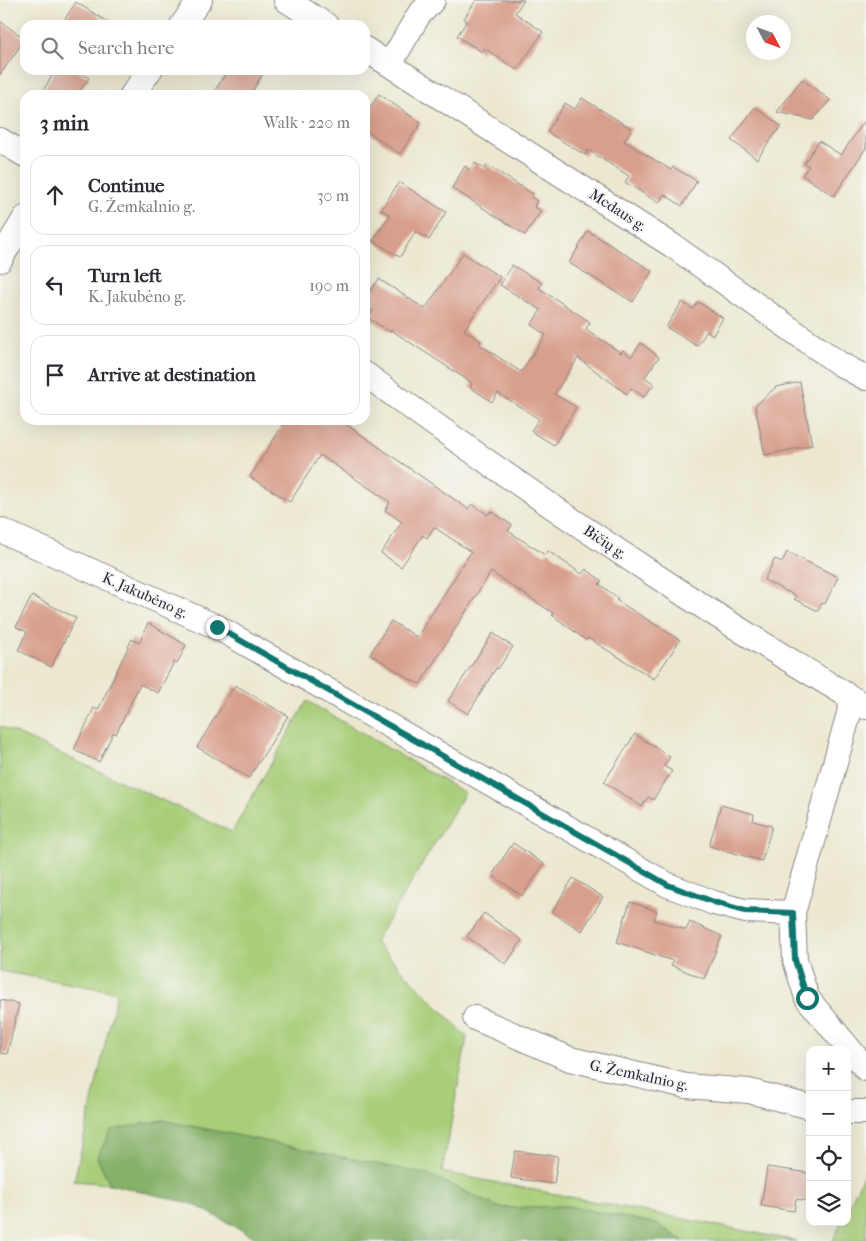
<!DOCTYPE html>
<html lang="en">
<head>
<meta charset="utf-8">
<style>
	body { margin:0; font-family:"IM FELL French Canon",serif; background:#f2f2f3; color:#2b2b33 }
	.controls { position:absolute; right:15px; bottom:15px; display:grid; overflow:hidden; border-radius:10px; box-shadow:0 5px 20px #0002 }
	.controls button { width:45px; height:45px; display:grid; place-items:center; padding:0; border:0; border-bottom:1px solid #e1e1e2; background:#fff; color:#2b2b33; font:25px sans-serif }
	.compass { position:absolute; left:746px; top:15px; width:45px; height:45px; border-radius:50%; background:#fff; box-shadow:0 5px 20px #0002; rotate:131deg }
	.stop { position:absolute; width:15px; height:15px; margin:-11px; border:4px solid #0f766e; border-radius:50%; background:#fff }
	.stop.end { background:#0f766e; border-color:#fff; box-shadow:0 1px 5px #0008 }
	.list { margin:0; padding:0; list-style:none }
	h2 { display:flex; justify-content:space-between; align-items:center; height:65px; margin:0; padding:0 20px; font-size:21px }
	h2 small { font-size:16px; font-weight:400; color:#7c7c81 }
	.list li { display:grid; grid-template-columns:32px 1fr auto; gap:15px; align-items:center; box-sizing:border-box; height:80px; margin:0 10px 10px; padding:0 10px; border:1px solid #e1e1e2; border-radius:15px }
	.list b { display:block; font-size:19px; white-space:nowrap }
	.list p { margin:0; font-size:16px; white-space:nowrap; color:#7c7c81 }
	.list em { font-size:16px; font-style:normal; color:#7c7c81 }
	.icon { flex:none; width:28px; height:28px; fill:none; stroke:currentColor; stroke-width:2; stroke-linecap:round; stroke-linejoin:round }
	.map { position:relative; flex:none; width:866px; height:1241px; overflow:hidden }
	.search { position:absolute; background:#fff; box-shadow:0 5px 20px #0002; left:20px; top:20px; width:350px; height:55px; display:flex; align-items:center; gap:12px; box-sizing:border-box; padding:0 18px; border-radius:15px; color:#7c7c81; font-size:19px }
	.panel { position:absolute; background:#fff; box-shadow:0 5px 20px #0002; left:20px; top:90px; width:350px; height:335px; border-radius:15px }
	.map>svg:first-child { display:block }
	.green { fill:#a8ce79; stroke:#65785a }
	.forest { fill:#86b169; stroke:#546a52 }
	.building { fill:#d89f8c }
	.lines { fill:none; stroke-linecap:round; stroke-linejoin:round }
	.street-casing { stroke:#878586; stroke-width:26 }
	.street { stroke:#fff; stroke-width:24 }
	.route { stroke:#0f766e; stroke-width:6 }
	.labels { text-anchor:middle; stroke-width:4; stroke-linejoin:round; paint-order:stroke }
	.street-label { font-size:15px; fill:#22223b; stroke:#f6f6f2 }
</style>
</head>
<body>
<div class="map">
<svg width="866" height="1241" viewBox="0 0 866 1241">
	<rect width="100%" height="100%" fill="#f6f6f2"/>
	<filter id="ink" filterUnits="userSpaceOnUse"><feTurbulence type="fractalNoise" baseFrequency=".02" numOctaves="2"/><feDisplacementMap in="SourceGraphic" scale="10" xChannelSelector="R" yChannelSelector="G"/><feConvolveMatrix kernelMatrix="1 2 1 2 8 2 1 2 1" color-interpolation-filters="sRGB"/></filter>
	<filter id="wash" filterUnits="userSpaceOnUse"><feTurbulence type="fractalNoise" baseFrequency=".0096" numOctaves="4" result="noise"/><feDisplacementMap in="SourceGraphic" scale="20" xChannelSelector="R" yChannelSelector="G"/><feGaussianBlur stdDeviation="1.12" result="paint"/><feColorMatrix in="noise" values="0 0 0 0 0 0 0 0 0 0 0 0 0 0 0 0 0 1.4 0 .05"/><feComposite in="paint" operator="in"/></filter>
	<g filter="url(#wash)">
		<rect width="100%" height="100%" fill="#ece8d0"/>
		<g class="green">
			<path d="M307 701 465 793 375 942 467 1037 442 1172 797 1241H683L657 1224 568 1206 500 1208 430 1175 97 1157 110 1184 74 1181 117 992 0 971V726L232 832Z"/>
			<path d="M866 1169V1241H833L841 1222H847V1210Z"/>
		</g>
		<path class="forest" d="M163 1120 430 1175 500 1208 568 1206 657 1224 683 1241H262L193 1204 110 1184 97 1157 111 1130Z"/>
		<g id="blocks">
			<g class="building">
				<path d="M476 0H524L515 13 543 32 517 70 484 48 482 52 457 36 467 21 464 19Z"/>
				<path d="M76 2 112 25H61Z"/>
				<path d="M0 21 25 39 0 75Z"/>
				<path d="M56 70H76L89 78 77 95H40Z"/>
				<path d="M228 70H265L250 95H212Z"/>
				<path d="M802 79 830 100 813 120 777 112Z"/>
				<path d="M379 94 421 123 400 154 365 130V115Z"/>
				<path d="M582 98 632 129 624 141 671 170 673 167 697 181 682 206 664 194 659 203 625 182 629 176 588 150 585 155 547 132 565 103 575 109Z"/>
				<path d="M755 107 781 126 757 159 731 140Z"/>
				<path d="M866 119V148L834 196 802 175 809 166 804 163 819 141 841 155Z"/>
				<path d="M475 163 485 169 487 165 533 194 531 197 537 201 534 207 541 211 525 235 452 188 465 166 470 170Z"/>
				<path d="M399 182 446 212 429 240 416 231 400 257 373 241 390 215 381 210Z"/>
				<path d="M588 231 652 271 633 302 569 263Z"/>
				<path d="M463 253 500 277 464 330 481 341 479 344 521 372 546 335 531 325 541 310 500 285 512 265 542 283 539 288 590 322 586 329 621 353 623 350 631 357 641 343 659 357 645 377 654 384 644 397 631 388 627 394 578 358 554 394 576 407 554 445 531 431 539 419 498 393 492 402 470 387 472 383 391 330 390 332 368 318 373 311 365 306V299L379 279 425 309Z"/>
				<path d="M682 302 693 309 698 302 723 318 713 335 707 331 697 346 666 327Z"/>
				<path d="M800 382 812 445 765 455 755 406 776 387Z"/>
				<path d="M286 420H340L468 509 472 504 488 515 491 511 512 525 508 531 545 555 548 551 582 574 586 569 602 581 599 584 618 598 616 600 680 640 654 679 588 638 586 640 552 615 553 613 491 572 420 684 413 681 370 654 391 621 417 637 471 552 434 527 427 538 423 535 401 567 381 553 402 522 385 510 390 502 320 455 290 502 250 477Z"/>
				<path d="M787 552 838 577 825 604 822 603 818 611 794 599 796 596 764 580 775 559 782 562Z"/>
				<path d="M32 596 76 618 51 667 18 650 27 632 16 627Z"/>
				<path d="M148 623 186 645 177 664 174 662 158 693 140 684 116 734 113 733 99 762 74 750 94 708 98 710 132 639 139 643Z"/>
				<path d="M493 633 513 647 498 669 496 668 468 714 448 701Z"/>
				<path d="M235 685 288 716 249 778 197 747Z"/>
				<path d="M635 734 670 757 664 766 672 771 653 800 648 797 642 807 604 782Z"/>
				<path d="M721 805 754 814 753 821 772 826 762 861 709 846Z"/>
				<path d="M513 843 544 864 522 896 492 875Z"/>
				<path d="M573 878 603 897 582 931 552 912Z"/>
				<path d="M630 902 657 911 654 920 686 930 690 922 722 936 704 979 671 965 673 961 617 942Z"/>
				<path d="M484 913 522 940 506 964 467 937Z"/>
				<path d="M0 1000 19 1004 7 1054 0 1053Z"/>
				<path d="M515 1151 558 1156 554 1184 511 1178Z"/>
				<path d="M767 1167 810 1173V1201L796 1199 794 1211 761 1206Z"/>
			</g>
		</g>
	</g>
	<g filter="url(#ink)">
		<use href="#blocks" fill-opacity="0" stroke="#878586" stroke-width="1"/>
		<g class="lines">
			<g class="street-casing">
				<g id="street">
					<path d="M286 0 326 25"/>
					<path d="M182 25 200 0"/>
					<path d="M365 49 673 246 840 364 866 378"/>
					<path d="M390 64 418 16 433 0"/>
					<path d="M132 95 150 70"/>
					<path d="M0 140 25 155"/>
					<path d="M0 260 25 218"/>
					<path d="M365 374C466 448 568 519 673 587 736 629 802 667 866 707"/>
					<path d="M0 530 217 627 668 885 714 903 745 911 793 913"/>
					<path d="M853 699 793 913 795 960 807 998 866 1069"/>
					<path d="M475 1018 570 1059 686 1086 749 1091 810 1107"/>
					<path d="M847 1112H866"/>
				</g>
			</g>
			<use href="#street" class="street"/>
		</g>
	</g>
	<g class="lines" filter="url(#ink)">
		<path class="route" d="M217 627 668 885 714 902 745 911 793 913 795 960 807 998"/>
	</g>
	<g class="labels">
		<g class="street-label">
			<text transform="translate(618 210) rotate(33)" y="5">Medaus g.</text>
			<text transform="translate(605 542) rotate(34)" y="5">Bičių g.</text>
			<text transform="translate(145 595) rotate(24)" y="5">K. Jakubėno g.</text>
			<text transform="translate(639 1075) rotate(12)" y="5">G. Žemkalnio g.</text>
		</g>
	</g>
</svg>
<div class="controls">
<button>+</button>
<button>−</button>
<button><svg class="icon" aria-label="locate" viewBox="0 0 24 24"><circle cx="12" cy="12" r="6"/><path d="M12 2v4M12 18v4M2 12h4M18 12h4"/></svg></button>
<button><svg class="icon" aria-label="layers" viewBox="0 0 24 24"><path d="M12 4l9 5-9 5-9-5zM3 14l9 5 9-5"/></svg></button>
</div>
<svg class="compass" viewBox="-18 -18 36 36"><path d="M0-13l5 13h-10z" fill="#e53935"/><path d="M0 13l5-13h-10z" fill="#7c7c81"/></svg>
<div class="stop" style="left:807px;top:998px"></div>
<div class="stop end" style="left:217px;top:627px"></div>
<div class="search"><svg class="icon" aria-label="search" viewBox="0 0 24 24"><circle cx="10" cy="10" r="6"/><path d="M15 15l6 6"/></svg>Search here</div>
<section class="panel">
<h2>3 min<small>Walk · 220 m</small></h2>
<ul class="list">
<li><svg class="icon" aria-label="ahead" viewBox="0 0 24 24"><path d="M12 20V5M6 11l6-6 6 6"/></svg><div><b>Continue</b><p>G. Žemkalnio g.</p></div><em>30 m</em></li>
<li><svg class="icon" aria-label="left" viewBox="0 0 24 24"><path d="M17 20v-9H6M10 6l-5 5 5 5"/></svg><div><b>Turn left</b><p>K. Jakubėno g.</p></div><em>190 m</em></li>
<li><svg class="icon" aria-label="arrive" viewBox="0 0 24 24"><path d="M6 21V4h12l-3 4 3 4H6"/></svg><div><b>Arrive at destination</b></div></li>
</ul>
</section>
</div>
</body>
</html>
